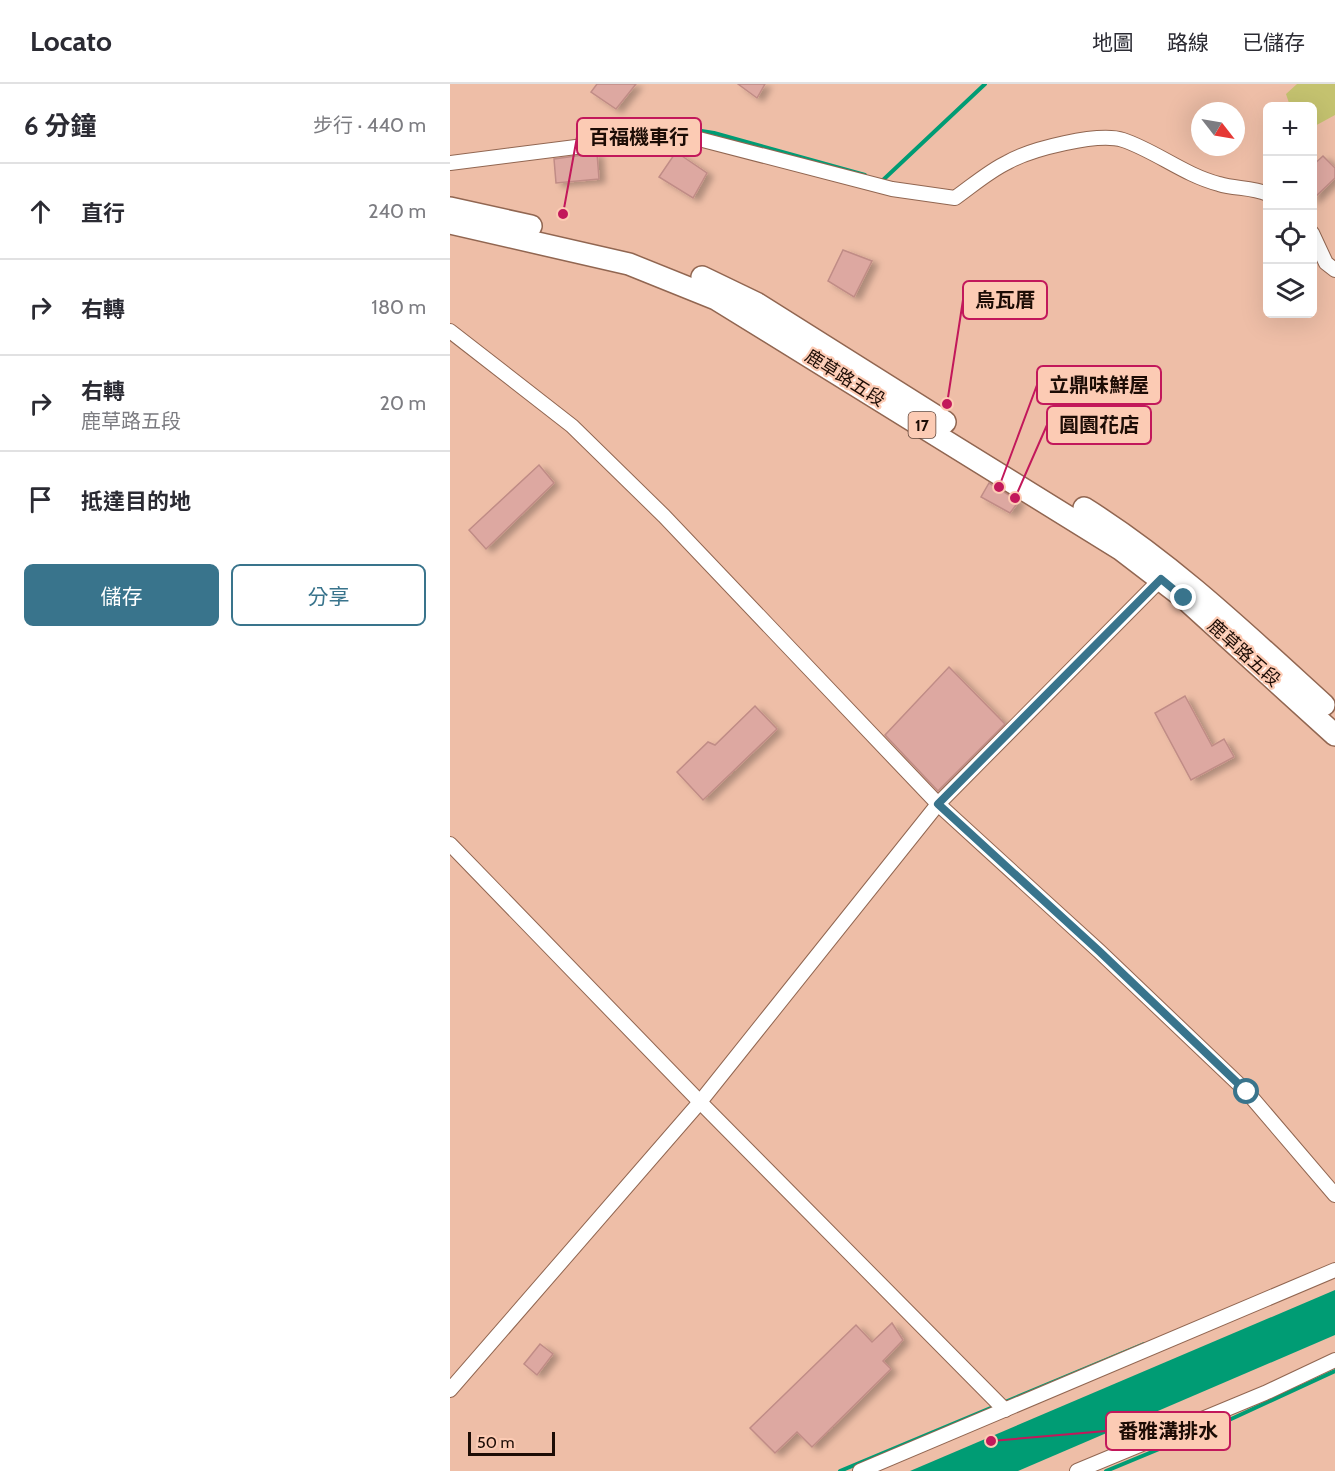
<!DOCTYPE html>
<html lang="zh-TW">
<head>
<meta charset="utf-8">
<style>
	body { margin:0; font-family:Cabin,"Noto Sans TC",sans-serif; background:#f7f7f7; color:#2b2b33 }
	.controls { position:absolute; right:18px; top:18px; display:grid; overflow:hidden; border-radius:9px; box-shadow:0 6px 24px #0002 }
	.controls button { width:54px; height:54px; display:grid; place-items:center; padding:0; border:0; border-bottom:2px solid #e1e1e2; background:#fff; color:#2b2b33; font:30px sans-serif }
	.compass { position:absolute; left:741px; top:18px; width:54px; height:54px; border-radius:50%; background:#fff; box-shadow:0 6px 24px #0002; rotate:121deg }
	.scale { position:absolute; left:18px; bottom:15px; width:87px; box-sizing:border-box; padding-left:6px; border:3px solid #1c0c05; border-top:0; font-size:16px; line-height:21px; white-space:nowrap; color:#1c0c05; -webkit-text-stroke:4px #fccbb4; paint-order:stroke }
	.stop { position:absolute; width:18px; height:18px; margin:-14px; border:4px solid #39748c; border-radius:50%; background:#fff }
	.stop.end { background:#39748c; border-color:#fff; box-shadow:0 2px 6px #0008 }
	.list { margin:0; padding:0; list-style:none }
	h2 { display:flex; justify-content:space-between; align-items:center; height:78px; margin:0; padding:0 24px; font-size:26px }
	h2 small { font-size:20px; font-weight:400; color:#7c7c81 }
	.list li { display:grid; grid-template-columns:39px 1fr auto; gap:18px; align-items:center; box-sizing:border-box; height:96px; padding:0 24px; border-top:2px solid #e1e1e2 }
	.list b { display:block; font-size:22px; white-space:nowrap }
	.list p { margin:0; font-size:20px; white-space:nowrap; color:#7c7c81 }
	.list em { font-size:20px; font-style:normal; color:#7c7c81 }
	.actions { display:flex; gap:12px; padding:18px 24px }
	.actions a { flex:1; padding:14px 0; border:2px solid #39748c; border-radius:9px; text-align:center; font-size:21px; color:#39748c }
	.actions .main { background:#39748c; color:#fff }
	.icon { flex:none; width:33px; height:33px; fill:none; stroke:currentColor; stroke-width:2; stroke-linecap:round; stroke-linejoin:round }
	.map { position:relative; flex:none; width:885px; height:1387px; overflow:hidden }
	header { display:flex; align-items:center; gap:36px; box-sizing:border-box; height:84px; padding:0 30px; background:#fff; border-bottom:2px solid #e1e1e2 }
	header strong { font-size:28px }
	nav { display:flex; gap:33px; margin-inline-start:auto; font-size:21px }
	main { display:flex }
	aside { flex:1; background:#fff }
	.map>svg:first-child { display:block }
	.green { fill:#c4c26f }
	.water { fill:#009c74 }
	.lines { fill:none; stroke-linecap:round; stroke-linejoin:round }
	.stream { stroke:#009c74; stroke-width:4 }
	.building { fill:#dda8a1; stroke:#c08c86; stroke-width:1.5; filter:url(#shadow) }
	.street-casing { stroke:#916651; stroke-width:16 }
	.primary-casing { stroke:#916651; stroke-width:24 }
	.street { stroke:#fff; stroke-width:14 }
	.primary { stroke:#fff; stroke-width:21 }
	.route { stroke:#39748c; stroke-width:8 }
	.labels { text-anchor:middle; stroke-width:4.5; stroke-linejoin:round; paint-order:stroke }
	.shield { fill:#fccbb4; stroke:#5f453a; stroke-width:1.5 }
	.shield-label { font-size:16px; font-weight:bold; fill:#1c0c05 }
	.street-label { font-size:18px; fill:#1c0c05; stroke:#fccbb4 }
	.leader { fill:none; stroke:#c2185b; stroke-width:2 }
	.callout-dot { fill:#c2185b; stroke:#fccbb4; stroke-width:2 }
	.callout { fill:#fccbb4; stroke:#c2185b; stroke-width:2 }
	.callout-label { font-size:20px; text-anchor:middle; font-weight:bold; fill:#1c0c05 }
</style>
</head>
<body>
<header>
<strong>Locato</strong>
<nav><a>地圖</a><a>路線</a><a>已儲存</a></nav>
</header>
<main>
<aside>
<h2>6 分鐘<small>步行 · 440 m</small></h2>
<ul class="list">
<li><svg class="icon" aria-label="ahead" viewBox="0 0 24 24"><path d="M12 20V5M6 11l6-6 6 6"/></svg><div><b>直行</b></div><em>240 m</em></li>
<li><svg class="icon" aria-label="right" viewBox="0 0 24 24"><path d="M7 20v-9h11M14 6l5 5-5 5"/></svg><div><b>右轉</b></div><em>180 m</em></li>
<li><svg class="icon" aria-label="right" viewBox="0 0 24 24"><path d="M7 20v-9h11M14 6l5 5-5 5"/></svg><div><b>右轉</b><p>鹿草路五段</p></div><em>20 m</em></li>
<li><svg class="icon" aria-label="arrive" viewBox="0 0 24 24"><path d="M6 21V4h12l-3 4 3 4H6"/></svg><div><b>抵達目的地</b></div></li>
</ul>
<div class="actions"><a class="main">儲存</a><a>分享</a></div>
</aside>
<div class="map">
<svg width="885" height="1387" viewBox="0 0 885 1387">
	<defs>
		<filter id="shadow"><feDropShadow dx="6" dy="3.5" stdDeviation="3" flood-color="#0004"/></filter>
	</defs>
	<rect width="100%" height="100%" fill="#eebea7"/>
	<path class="green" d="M847 0H885V31L863 43 862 22H840L836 10Z"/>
	<path class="water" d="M885 1206V1251L568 1387H460Z"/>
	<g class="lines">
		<g class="stream">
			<path d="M212 49 239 45 264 49 415 91"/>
			<path d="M433 96 535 0"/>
			<path d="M390 1387 694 1260"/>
			<path d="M656 1387 779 1336 885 1287"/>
		</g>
	</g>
	<g class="building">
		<path d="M147 0H186L166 25 141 8Z"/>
		<path d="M288 0H315L307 14Z"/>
		<path d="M226 68 257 89 243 114 209 93Z"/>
		<path d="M147 69 149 95 106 99 104 75Z"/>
		<path d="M873 72 885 84V94L862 116V82Z"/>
		<path d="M393 166 422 177 404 213 378 197Z"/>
		<path d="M89 381 104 399 36 465 19 446Z"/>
		<path d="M539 399 569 417 560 429 531 413Z"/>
		<path d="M499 583 555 640 488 707 435 651Z"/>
		<path d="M735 612 762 662 774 655 784 673 741 696 705 629Z"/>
		<path d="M305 622 327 645 253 716 227 688 258 658 265 661Z"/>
		<path d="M442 1239 453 1256 433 1277 441 1285 362 1363 347 1348 325 1369 300 1344 406 1241 422 1258Z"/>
		<path d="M90 1260 103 1270 87 1291 74 1280Z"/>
	</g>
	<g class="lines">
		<g class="street-casing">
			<g id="street">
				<path d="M0 79 181 56 245 54 442 105 505 114C522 102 539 87 558 78 581 65 648 48 673 56 706 67 734 91 769 100 785 105 801 103 818 110"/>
				<path d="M862 149 876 179 885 186"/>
				<path d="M0 247 122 342 214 432 488 720 649 867 797 1008 885 1111"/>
				<path d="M0 760 250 1018 555 1326"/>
				<path d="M0 1306 250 1018 488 720 711 495"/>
				<path d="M410 1387 885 1186"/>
				<path d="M627 1387 815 1309 885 1276"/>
			</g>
		</g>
		<g class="primary-casing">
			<g id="primary">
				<path d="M0 124 81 142"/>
				<path d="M0 139 179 180 266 215 670 465 734 514 885 651"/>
				<path d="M252 193 306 219 495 338"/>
				<path d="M634 424C722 479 797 551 874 621"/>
			</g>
		</g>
		<use href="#street" class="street"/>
		<use href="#primary" class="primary"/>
	</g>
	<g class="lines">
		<path class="route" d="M734 514 711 495 488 720 649 867 797 1008"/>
	</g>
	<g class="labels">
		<rect class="shield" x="458.5" y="328" width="27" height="26" rx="4.5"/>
		<g class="shield-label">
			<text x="472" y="347">17</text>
		</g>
		<g class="street-label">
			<text transform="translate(395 294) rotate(32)" y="6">鹿草路五段</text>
			<text transform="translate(794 569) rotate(42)" y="6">鹿草路五段</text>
		</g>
	</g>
	<path class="leader" d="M113 130L127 53M497 320L513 216M549 403L587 301M565 414L597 341M541 1357L656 1347"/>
	<g class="callout-dot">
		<circle cx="113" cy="130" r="6"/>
		<circle cx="497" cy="320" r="6"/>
		<circle cx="549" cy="403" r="6"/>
		<circle cx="565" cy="414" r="6"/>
		<circle cx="541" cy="1357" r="6"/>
	</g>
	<g class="callout">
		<rect x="127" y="34" width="124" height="38" rx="6"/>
		<rect x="513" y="197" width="84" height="38" rx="6"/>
		<rect x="587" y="282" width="124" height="38" rx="6"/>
		<rect x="597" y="322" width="104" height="38" rx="6"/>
		<rect x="656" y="1328" width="124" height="38" rx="6"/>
	</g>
	<g class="callout-label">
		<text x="189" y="60">百福機車行</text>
		<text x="555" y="223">烏瓦厝</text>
		<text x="649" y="308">立鼎味鮮屋</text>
		<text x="649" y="348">圓園花店</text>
		<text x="718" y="1354">番雅溝排水</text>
	</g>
</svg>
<div class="controls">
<button>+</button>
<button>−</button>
<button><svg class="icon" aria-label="locate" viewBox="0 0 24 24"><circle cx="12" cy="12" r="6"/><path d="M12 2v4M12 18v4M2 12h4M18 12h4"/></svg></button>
<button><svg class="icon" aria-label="layers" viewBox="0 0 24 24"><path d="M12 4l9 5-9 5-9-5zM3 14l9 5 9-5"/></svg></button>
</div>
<svg class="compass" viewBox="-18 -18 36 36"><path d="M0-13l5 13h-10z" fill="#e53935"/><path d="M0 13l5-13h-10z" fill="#7c7c81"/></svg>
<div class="scale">50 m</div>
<div class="stop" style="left:797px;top:1008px"></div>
<div class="stop end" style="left:734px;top:514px"></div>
</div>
</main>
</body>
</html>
